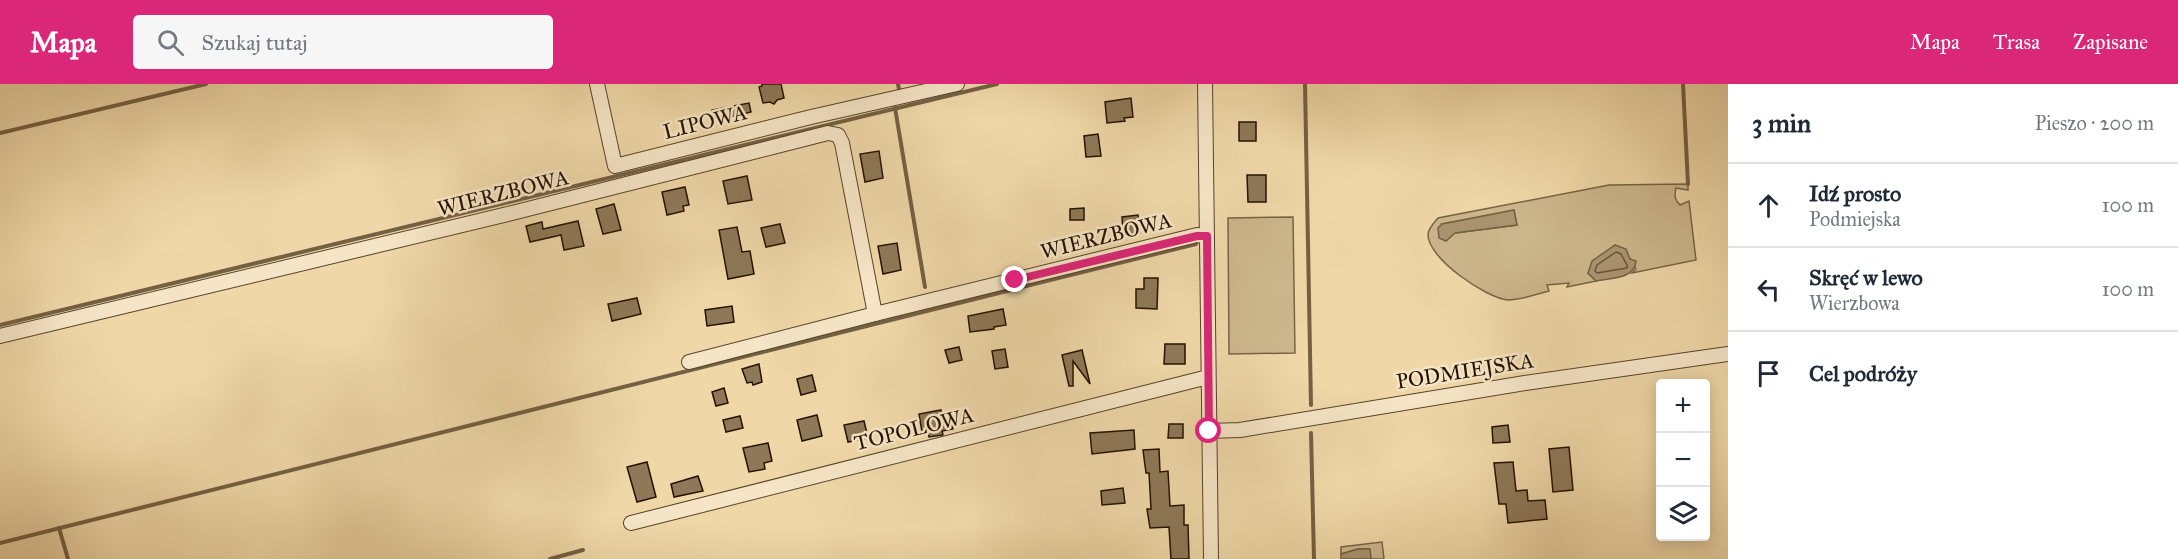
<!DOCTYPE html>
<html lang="pl">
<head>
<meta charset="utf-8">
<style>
	body { margin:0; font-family:"IM FELL Great Primer",serif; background:#f6f6f7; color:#1f2937 }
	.controls { position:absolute; right:18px; bottom:18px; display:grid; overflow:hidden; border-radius:6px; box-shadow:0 3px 15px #0003 }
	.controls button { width:54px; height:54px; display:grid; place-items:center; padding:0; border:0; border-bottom:2px solid #e0e1e3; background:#fff; color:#1f2937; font:30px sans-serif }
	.stop { position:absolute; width:18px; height:18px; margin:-14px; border:4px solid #db2777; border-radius:50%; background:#fff }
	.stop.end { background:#db2777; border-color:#fff; box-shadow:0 2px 6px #0008 }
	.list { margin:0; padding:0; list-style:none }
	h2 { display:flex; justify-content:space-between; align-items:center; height:78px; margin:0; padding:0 24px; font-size:26px }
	h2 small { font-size:20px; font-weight:400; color:#747a83 }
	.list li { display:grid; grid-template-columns:39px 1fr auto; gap:18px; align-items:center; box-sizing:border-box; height:84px; padding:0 24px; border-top:2px solid #e0e1e3 }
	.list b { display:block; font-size:22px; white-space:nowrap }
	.list p { margin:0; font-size:20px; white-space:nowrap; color:#747a83 }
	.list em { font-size:20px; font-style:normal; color:#747a83 }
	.icon { flex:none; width:33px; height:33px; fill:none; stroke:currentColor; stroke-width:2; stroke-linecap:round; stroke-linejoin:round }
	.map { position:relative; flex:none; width:1728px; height:475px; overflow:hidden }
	header { display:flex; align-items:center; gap:36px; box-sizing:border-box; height:84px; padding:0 30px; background:#db2777; color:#fff }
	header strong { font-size:28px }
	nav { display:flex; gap:33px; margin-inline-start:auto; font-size:21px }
	.search { width:420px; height:54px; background:#f6f6f7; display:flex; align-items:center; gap:15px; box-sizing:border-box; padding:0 21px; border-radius:6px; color:#747a83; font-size:22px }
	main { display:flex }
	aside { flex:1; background:#fff }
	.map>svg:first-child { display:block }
	.green { fill:#ccb68b; stroke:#786446; stroke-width:1.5; fill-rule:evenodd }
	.water { fill:#aa946f; stroke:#746043; stroke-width:1.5 }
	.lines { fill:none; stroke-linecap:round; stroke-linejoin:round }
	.shore { stroke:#675338; stroke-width:1.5 }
	.stream { stroke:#746043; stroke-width:4 }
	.building { fill:#8e7857; stroke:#241201; stroke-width:1.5 }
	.minor-casing { stroke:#57432a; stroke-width:16 }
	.minor { stroke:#f5e5c6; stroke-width:14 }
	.route { stroke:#db2777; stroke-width:8 }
	.labels { text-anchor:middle; stroke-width:5; stroke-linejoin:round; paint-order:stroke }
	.street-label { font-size:21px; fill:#241201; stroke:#f5e5c6 }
</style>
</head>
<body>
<header>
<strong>Mapa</strong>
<div class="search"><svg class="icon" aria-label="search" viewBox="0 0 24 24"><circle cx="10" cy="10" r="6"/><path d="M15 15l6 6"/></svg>Szukaj tutaj</div>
<nav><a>Mapa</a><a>Trasa</a><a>Zapisane</a></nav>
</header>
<main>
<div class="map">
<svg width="1728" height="475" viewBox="0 0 1728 475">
	<rect width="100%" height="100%" fill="#efd7a7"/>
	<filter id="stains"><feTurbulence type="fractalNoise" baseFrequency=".00333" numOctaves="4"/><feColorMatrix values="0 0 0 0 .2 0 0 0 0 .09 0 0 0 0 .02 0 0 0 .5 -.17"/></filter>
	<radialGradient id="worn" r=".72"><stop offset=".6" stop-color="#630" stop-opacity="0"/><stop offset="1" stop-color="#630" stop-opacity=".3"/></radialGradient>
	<g class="green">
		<path d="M1688 100V106L1676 104C1674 112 1675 116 1680 121L1689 117 1696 176 1632 189 1636 185 1630 175 1615 161 1607 168 1588 189 1596 197 1567 203 1569 199 1547 201 1549 207C1537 210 1521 216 1508 216 1486 214 1427 174 1428 150 1429 143 1434 139 1438 134L1609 101ZM1514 127 1517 141 1455 149 1442 140Z"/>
		<path d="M1293 133 1295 269 1229 270 1228 134Z"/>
		<path d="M1382 458 1384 475H1371L1369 465H1358L1341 470V463Z"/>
	</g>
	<g class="water">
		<path d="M1514 126 1517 141 1455 149 1446 157 1439 154 1438 144 1442 140Z"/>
		<path d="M1615 161 1626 165 1630 175 1636 177C1635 195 1611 194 1596 197L1588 189 1592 177Z"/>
		<path d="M1358 465H1370L1371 475H1341V470Z"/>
	</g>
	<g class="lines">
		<path class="shore" d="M1616 168 1621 170 1627 181V184L1597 189 1595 187 1597 181Z"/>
		<g class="stream">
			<path d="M898 0 899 5"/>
			<path d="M1305 0 1311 321"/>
			<path d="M1683 0 1688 100"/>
			<path d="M895 24 925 203"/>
			<path d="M0 49 206 0"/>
			<path d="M1022 203 1196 160"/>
			<path d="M0 241 997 0"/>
			<path d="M1311 349 1314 475"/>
			<path d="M59 444 68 475"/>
			<path d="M0 459 1011 206"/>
			<path d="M550 475 583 466"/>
		</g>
	</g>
	<g class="building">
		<path d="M762 0H781L784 14 777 16 774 20 770 18 763 19 759 3 762 2Z"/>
		<path d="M1131 14 1133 33 1124 34 1125 37 1107 39 1105 18Z"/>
		<path d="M749 19 751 28 714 37 712 26Z"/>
		<rect x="1239" y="38" width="17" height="19"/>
		<path d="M1098 50 1101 72 1086 73 1084 52Z"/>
		<path d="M879 67 883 94 865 98 860 70Z"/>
		<path d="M1247 91H1266V118H1248Z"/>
		<path d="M747 92 752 116 728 120 723 97Z"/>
		<path d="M685 103 689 121 683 122 684 127 667 131 662 108Z"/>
		<path d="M614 120 621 146 603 150 596 125Z"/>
		<path d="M1084 124V136H1070V125Z"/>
		<path d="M1138 131 1140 149 1123 150 1122 133Z"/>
		<path d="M578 137 584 162 564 166 561 151 530 158 526 142 542 138 543 145Z"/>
		<path d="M780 140 785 159 766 163 761 144Z"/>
		<path d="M737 143 742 168 750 167 754 190 728 195 719 146Z"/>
		<path d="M897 159 901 186 883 190 878 162Z"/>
		<path d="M1144 194H1158L1157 225 1136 224V205H1144Z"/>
		<path d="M637 214 641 230 612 237 608 220Z"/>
		<path d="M732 222 734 238 707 242 705 226Z"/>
		<path d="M1003 225 1006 241 994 243V245L970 248 968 232Z"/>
		<path d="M1165 260H1185V280H1164Z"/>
		<path d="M959 263 962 276 949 279 945 266Z"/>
		<path d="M1005 265 1008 283 995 285 992 267Z"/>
		<path d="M1082 266 1090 300 1073 277V302H1069L1062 271Z"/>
		<path d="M759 280 762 298 753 301 752 298 747 299 742 285Z"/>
		<path d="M812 291 816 307 801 311 797 295Z"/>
		<path d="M724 304 728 319 716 322 712 308Z"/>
		<path d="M941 326 942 334 951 333 953 345 942 347 943 351 929 353 928 348H922L919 330Z"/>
		<path d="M817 331 822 352 802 357 797 336Z"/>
		<path d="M740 332 743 344 726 348 723 336Z"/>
		<path d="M864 337 868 354 848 358 844 341Z"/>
		<path d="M1169 340H1183V354H1168Z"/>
		<path d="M1508 341 1510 358 1493 359 1492 343Z"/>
		<path d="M1134 346 1135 365 1092 370 1090 349Z"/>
		<path d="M768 359 772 377 764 379 765 385 749 388 743 364Z"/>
		<path d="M1569 363 1573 406 1553 408 1549 365Z"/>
		<path d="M1159 365 1160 388 1168 387 1170 422 1184 421V441H1188L1189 475H1171L1169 443 1150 444 1147 425H1151L1149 389H1146L1143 366Z"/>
		<path d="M647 378 656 413 637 418 627 383Z"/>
		<path d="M1513 378 1516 407 1527 406 1528 417 1545 416 1547 435 1508 439 1506 420H1499L1494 379Z"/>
		<path d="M698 392 703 407 674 413 671 400Z"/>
		<path d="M1123 404 1125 419 1102 421 1101 407Z"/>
	</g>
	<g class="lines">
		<g class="minor-casing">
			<g id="minor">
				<path d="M597 0 615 82 811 33 957 0"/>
				<path d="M1205 0 1211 475"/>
				<path d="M0 252 512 129 828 49 838 51 842 59 875 230 1197 151 1207 152"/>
				<path d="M689 278 875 230"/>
				<path d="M1209 347 1240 346 1525 299 1728 270"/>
				<path d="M631 439 1208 293"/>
			</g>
		</g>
		<use href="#minor" class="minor"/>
	</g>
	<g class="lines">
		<path class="route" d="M1015 196 1197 152H1207L1209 347"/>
	</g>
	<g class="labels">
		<g class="street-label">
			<text transform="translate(705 38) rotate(-14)" y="7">LIPOWA</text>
			<text transform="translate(503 109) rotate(-14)" y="7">WIERZBOWA</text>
			<text transform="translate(1106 152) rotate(-14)" y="7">WIERZBOWA</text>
			<text transform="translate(1465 287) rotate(-9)" y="7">PODMIEJSKA</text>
			<text transform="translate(914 345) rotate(-14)" y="7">TOPOLOWA</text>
		</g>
	</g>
	<rect width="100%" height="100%" filter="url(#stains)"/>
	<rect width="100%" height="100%" fill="url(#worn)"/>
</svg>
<div class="controls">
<button>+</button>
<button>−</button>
<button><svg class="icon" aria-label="layers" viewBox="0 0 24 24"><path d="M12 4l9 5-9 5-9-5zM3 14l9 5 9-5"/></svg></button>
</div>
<div class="stop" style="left:1209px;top:347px"></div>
<div class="stop end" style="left:1015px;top:196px"></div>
</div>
<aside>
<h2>3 min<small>Pieszo · 200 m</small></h2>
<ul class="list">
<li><svg class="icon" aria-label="ahead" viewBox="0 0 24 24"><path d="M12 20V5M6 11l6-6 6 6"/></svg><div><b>Idź prosto</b><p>Podmiejska</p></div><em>100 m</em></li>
<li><svg class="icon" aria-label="left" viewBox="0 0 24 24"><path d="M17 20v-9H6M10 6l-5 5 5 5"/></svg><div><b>Skręć w lewo</b><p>Wierzbowa</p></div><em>100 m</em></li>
<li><svg class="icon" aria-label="arrive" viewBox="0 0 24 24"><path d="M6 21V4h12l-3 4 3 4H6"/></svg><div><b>Cel podróży</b></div></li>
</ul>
</aside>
</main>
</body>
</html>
